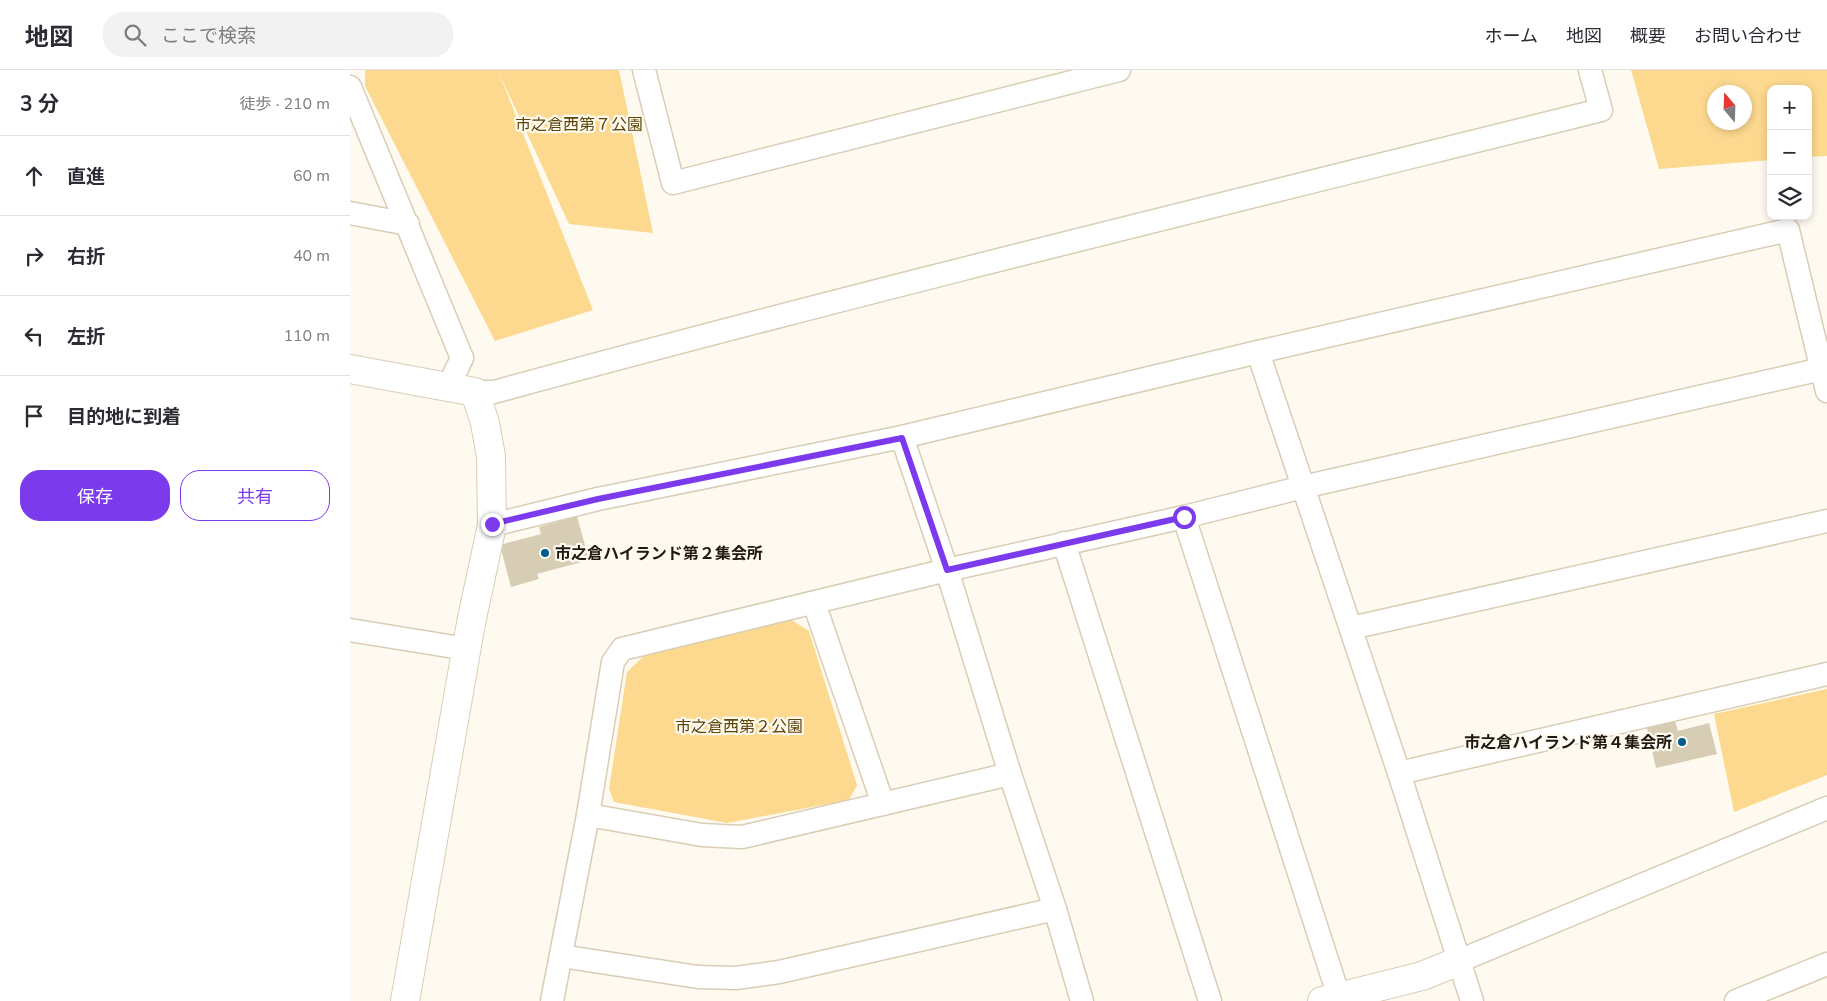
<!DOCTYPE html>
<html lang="ja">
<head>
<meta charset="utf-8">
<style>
	body { margin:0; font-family:"Nunito Sans","Noto Sans JP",sans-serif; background:#f2f2f3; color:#2b2b33 }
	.controls { position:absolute; right:15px; top:15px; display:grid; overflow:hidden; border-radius:10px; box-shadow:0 2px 8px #0003 }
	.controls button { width:45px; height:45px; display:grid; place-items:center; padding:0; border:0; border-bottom:1px solid #e1e1e2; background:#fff; color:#2b2b33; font:25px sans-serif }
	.compass { position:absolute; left:1357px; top:15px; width:45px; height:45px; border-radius:50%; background:#fff; box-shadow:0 2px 8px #0003; rotate:341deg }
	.stop { position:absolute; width:15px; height:15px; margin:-11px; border:4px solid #7c3aed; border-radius:50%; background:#fff }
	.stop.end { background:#7c3aed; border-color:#fff; box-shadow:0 1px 5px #0008 }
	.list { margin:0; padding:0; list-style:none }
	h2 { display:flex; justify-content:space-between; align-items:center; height:65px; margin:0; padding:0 20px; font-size:21px }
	h2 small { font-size:16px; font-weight:400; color:#7c7c81 }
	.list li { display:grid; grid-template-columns:32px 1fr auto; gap:15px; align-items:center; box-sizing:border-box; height:80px; padding:0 20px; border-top:1px solid #e1e1e2 }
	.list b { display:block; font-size:19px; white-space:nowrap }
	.list em { font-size:16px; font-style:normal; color:#7c7c81 }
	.actions { display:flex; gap:10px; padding:15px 20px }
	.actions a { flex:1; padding:11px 0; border:1px solid #7c3aed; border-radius:20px; text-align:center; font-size:18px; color:#7c3aed }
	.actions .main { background:#7c3aed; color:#fff }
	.icon { flex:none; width:28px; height:28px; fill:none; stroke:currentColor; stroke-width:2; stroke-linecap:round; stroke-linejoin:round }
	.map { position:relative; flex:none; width:1477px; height:931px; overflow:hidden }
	header { display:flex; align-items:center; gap:30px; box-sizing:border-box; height:70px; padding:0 25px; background:#fff; border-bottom:1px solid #e1e1e2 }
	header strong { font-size:24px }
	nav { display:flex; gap:28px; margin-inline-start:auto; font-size:18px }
	.search { width:350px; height:45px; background:#f2f2f3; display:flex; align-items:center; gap:12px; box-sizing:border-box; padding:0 18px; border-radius:20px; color:#7c7c81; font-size:19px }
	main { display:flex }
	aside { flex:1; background:#fff }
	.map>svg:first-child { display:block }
	.green { fill:#fcd98f; fill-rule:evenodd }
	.building { fill:#d7ccb4 }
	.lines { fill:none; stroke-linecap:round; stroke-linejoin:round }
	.minor-casing { stroke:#d9cdb5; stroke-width:25 }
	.tertiary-casing { stroke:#d9cdb5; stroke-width:30 }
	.minor { stroke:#fff; stroke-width:22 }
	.tertiary { stroke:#fff; stroke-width:28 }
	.route { stroke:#7c3aed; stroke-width:6 }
	.poi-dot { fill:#005c8d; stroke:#fffaf0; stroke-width:2 }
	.labels { text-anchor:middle; stroke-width:4.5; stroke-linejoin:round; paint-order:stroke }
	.park-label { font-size:16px; fill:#5d4507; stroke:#fffaf0 }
	.poi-label { font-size:16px; font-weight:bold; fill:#1e1911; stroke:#fffaf0; text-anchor:start }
</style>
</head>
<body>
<header>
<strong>地図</strong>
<div class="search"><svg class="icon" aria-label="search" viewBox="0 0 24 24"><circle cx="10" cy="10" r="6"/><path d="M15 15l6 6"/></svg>ここで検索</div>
<nav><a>ホーム</a><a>地図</a><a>概要</a><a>お問い合わせ</a></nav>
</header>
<main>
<aside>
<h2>3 分<small>徒歩 · 210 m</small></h2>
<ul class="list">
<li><svg class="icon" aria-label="ahead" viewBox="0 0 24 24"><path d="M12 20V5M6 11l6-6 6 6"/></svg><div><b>直進</b></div><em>60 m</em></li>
<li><svg class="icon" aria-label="right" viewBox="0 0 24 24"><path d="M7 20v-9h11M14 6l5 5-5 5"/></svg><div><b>右折</b></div><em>40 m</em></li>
<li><svg class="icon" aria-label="left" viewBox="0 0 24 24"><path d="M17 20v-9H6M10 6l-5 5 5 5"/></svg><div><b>左折</b></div><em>110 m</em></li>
<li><svg class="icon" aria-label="arrive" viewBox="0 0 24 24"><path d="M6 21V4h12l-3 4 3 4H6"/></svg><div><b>目的地に到着</b></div></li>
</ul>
<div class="actions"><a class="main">保存</a><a>共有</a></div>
</aside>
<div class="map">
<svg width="1477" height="931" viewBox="0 0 1477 931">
	<rect width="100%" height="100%" fill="#fffaf0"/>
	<g class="green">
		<path d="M15 0H269L303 163 219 154 149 3 243 240 145 271 15 16Z"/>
		<path d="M1281 0H1477V86L1458 87V19H1421V90L1309 99ZM1394 22V52H1364V22Z"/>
		<path d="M440 549 459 561 507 715 499 730 377 753 264 732 259 719 277 602 297 583Z"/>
		<path d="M1477 619V705L1384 742 1364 644Z"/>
	</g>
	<g class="building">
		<path d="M227 446 239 490 187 504 189 509 161 517 150 475 191 464 189 457Z"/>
		<path d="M1324 648 1328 661 1359 653 1367 684 1306 698 1296 654Z"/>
	</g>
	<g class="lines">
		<g class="minor-casing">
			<g id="minor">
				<path d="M294 0 323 113 769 0"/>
				<path d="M0 17 112 288 98 317"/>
				<path d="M0 143 58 154"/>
				<path d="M908 282 1049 703 1122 931"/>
				<path d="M125 322H144C511 222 881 132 1251 40L1240 0"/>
				<path d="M552 367 597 500 660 704 705 839 732 931"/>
				<path d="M834 447 989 927"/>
				<path d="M142 455 248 429 552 367 908 282 1438 160 1477 321"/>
				<path d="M714 473 860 931"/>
				<path d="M464 533 533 734"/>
				<path d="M1001 558 1477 451"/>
				<path d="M0 560 117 579"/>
				<path d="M1049 703 1477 604"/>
				<path d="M660 704 392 767 352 765 238 745 263 592 272 579 597 500 834 447 953 417 1472 299"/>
				<path d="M211 886 348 907 386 908 429 902 705 839"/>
				<path d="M1109 891 1477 738"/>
				<path d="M202 931 238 745"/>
				<path d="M1386 931 1477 894"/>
			</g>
		</g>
		<g class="tertiary-casing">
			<g id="tertiary">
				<path d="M0 299 125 322 135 353 141 386 142 455 121 553 55 931"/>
				<path d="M972 931 1072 906 1109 891"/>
			</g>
		</g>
		<use href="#minor" class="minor"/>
		<use href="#tertiary" class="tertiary"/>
	</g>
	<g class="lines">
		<path class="route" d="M142 454 248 429 552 368 597 500 834 447"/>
	</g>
	<g class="poi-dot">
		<circle cx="195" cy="483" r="5"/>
		<circle cx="1332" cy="672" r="5"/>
	</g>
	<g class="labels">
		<g class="park-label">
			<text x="229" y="60">市之倉西第７公園</text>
			<text x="389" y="662">市之倉西第２公園</text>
		</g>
		<g class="poi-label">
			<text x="205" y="489">市之倉ハイランド第２集会所</text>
			<text x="1322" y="678" text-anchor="end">市之倉ハイランド第４集会所</text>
		</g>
	</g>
</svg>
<div class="controls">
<button>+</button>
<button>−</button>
<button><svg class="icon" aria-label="layers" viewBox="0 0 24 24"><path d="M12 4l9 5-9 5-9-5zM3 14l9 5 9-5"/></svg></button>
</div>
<svg class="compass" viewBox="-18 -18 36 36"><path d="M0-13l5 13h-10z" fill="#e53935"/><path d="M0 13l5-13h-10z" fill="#7c7c81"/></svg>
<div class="stop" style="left:834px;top:447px"></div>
<div class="stop end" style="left:142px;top:454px"></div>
</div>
</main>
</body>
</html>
